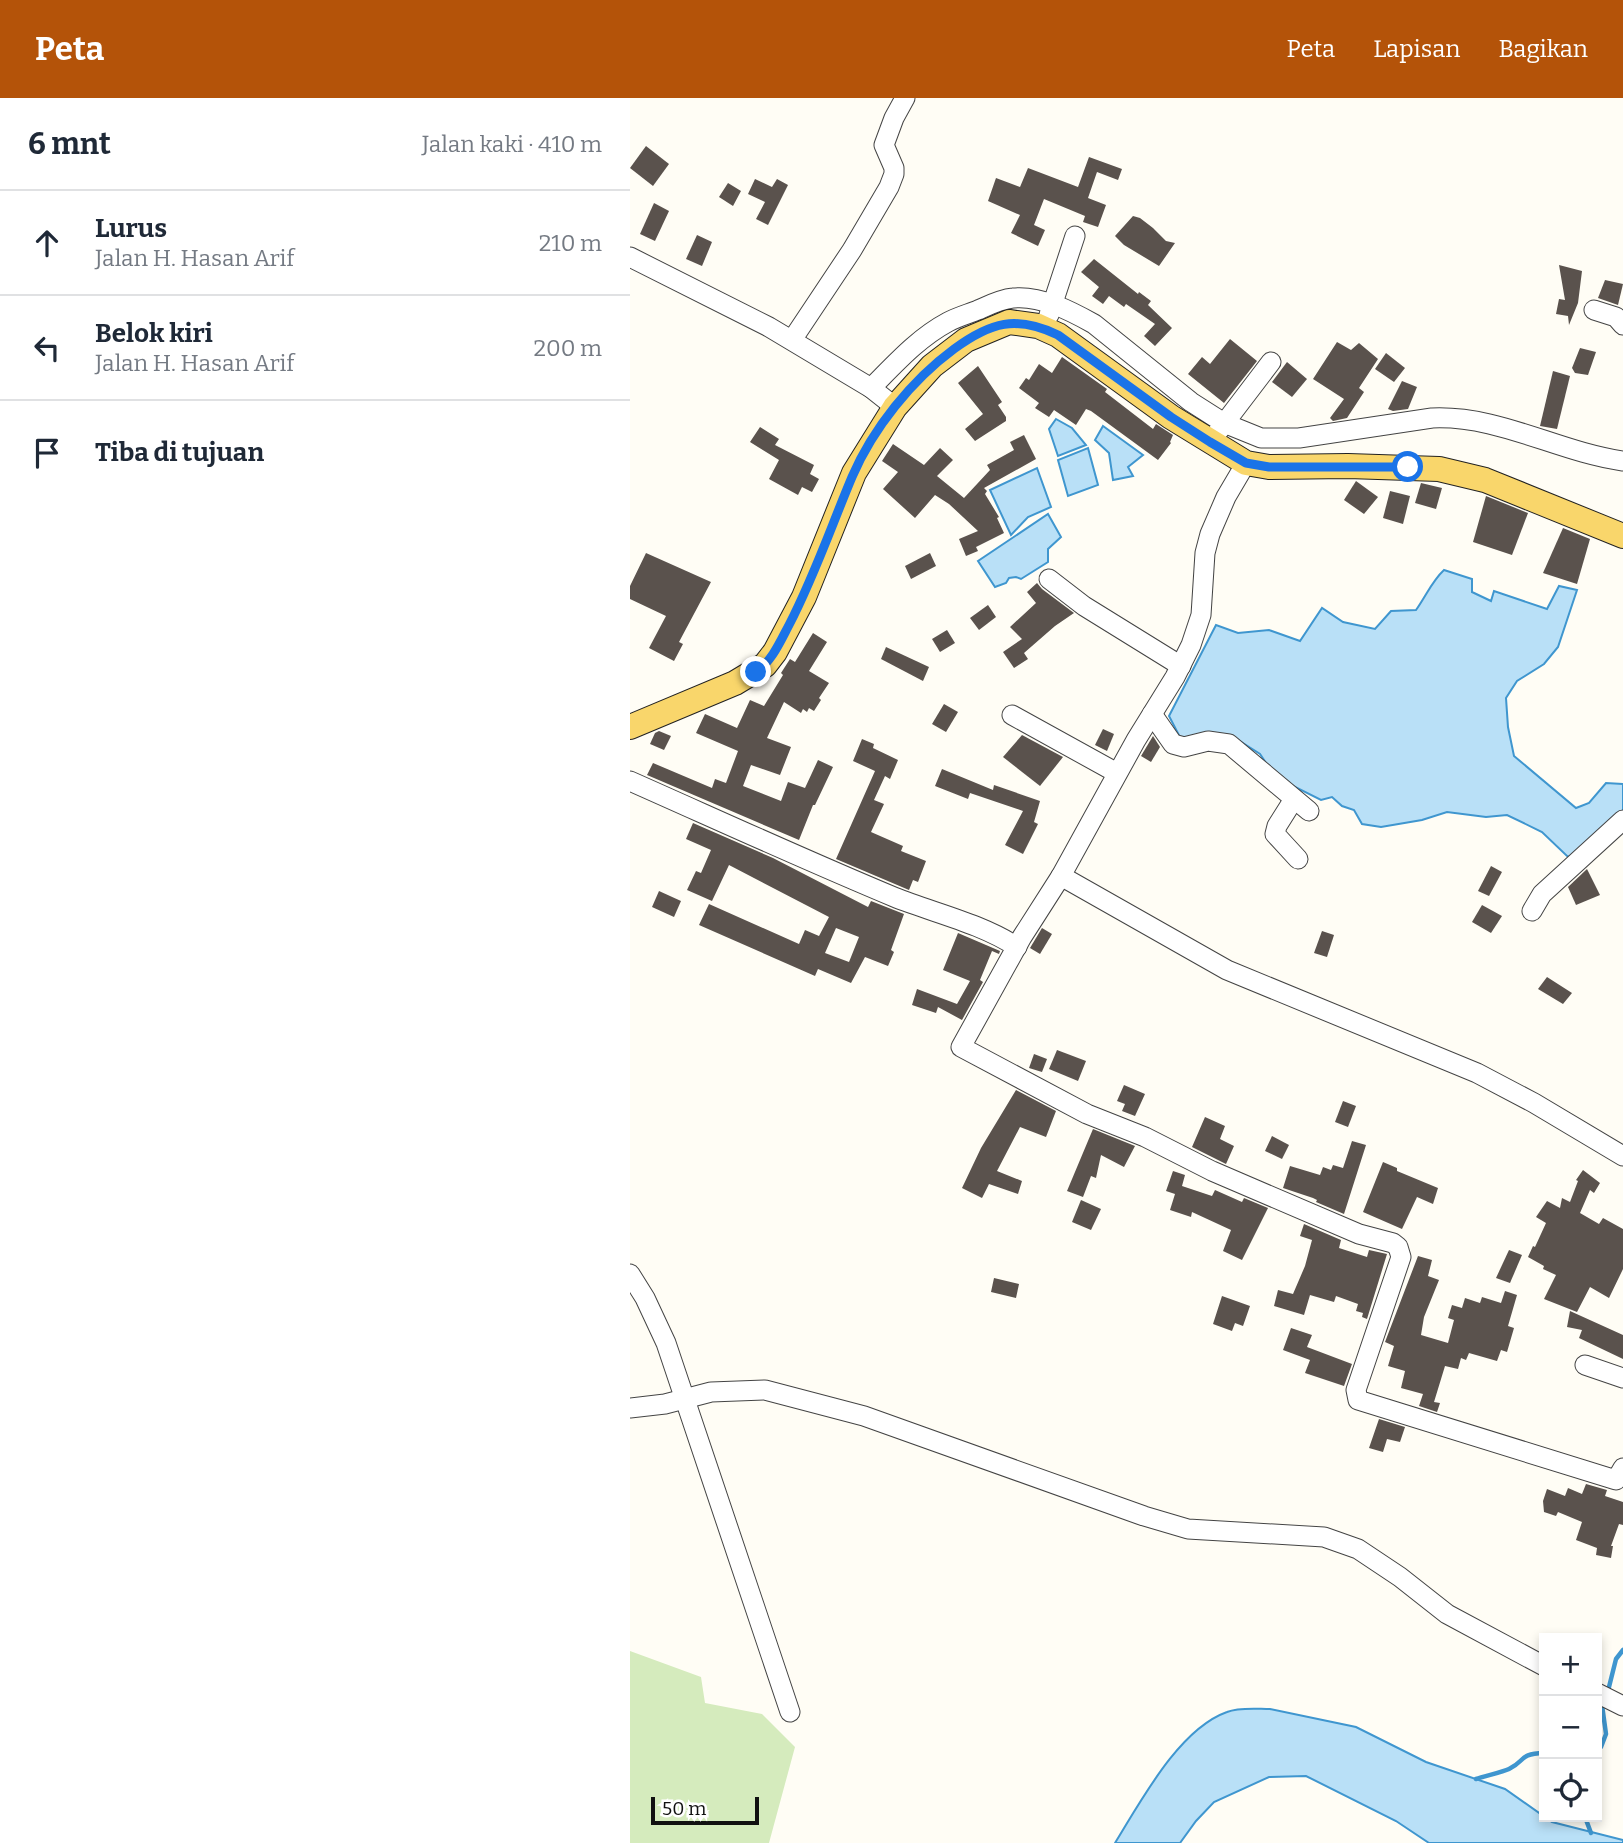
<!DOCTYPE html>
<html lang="id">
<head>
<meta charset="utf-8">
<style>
	body { margin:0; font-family:Bitter,serif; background:#f2f2f3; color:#1f2937 }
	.controls { position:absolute; right:21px; bottom:21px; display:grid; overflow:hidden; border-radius:0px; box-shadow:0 4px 10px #0003 }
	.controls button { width:63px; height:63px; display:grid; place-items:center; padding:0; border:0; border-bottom:2px solid #e0e1e3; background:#fff; color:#1f2937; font:35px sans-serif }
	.scale { position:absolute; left:21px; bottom:18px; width:108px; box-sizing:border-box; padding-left:7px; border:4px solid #111; border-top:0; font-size:19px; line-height:24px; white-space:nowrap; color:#111; -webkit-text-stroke:5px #fff; paint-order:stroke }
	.stop { position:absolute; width:21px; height:21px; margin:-16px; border:5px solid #1a73e8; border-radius:50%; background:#fff }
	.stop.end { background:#1a73e8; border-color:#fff; box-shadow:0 2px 7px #0008 }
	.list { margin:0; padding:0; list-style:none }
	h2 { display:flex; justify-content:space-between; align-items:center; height:91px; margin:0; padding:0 28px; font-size:30px }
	h2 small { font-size:23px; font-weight:400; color:#747a83 }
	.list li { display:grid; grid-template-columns:46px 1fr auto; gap:21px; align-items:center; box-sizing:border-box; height:105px; padding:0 28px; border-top:2px solid #e0e1e3 }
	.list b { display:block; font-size:26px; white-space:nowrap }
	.list p { margin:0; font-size:23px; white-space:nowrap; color:#747a83 }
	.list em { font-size:23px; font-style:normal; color:#747a83 }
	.icon { flex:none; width:38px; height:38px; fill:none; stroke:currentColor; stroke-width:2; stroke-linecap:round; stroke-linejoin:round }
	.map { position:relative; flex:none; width:993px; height:1745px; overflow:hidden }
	header { display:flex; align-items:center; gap:42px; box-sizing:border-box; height:98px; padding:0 35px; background:#b45309; color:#fff }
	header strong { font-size:33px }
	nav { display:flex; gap:38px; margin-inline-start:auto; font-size:24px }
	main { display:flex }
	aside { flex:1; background:#fff }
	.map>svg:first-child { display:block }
	.green { fill:#d5ebbd }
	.water { fill:#b9e0f7; stroke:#3f96cf; stroke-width:2 }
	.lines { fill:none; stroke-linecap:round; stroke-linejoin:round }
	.stream { stroke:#3f96cf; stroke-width:4.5 }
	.building { fill:#5a524d; fill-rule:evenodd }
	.minor-casing { stroke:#444; stroke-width:21 }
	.major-casing { stroke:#222; stroke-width:26 }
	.minor { stroke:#fff; stroke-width:19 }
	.major { stroke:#f9d66b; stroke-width:24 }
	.route { stroke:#1a73e8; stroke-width:9 }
</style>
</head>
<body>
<header>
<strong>Peta</strong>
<nav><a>Peta</a><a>Lapisan</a><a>Bagikan</a></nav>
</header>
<main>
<aside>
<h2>6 mnt<small>Jalan kaki · 410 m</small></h2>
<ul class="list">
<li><svg class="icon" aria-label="ahead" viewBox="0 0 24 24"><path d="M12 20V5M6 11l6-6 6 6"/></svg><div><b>Lurus</b><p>Jalan H. Hasan Arif</p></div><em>210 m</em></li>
<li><svg class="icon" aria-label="left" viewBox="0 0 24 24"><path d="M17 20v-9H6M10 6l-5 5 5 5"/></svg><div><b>Belok kiri</b><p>Jalan H. Hasan Arif</p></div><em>200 m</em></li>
<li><svg class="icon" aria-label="arrive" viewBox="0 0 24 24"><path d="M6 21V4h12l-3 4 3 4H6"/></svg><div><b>Tiba di tujuan</b></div></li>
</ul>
</aside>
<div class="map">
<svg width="993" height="1745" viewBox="0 0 993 1745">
	<rect width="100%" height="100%" fill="#fffdf5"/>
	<path class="green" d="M0 1553 71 1579 75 1605 132 1616 165 1649 139 1745H0Z"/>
	<g class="water">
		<path d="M426 321 442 330 456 347 428 358 419 331Z"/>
		<path d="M473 328 513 357 498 369 503 378 483 382 479 355 465 342Z"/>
		<path d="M458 350 468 387 438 398 428 362Z"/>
		<path d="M407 370 421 409 398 419 381 437 360 392Z"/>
		<path d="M418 416 431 439 418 451V464L391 481 386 479 379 480 376 485 365 489 348 463Z"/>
		<path d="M814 472 842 481V494L861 503 864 493 917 511 929 488 947 492 928 549 914 566 887 583 876 600 878 629 884 658 946 710 959 705 976 685 993 686V714L946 762 937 758 912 734 877 717 856 719 817 714 792 722 751 729 732 726 724 712 712 708 702 699 691 702 659 686 640 671 630 656 608 642 553 645 539 618 586 527 608 535 639 532 670 543 692 510 713 524 745 531 761 513 786 512C796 498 802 483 814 472Z"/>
		<path d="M640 1611 726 1629 796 1664 875 1691 922 1724 993 1742V1745H799L766 1723 676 1678 639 1679 584 1704 566 1723 550 1745H485C511 1703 549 1631 597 1614 609 1609 627 1611 640 1611Z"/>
	</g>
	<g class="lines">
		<g class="stream">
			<path d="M978 1593 986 1561 993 1552"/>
			<path d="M967 1651 971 1649 976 1636 972 1607"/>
			<path d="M846 1681C855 1678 873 1674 879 1671 897 1662 888 1656 914 1655"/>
			<path d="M955 1719 961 1735"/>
		</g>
	</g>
	<g class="building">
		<path d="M16 48 39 66 23 88 0 70Z"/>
		<path d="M459 59 492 71 488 82 467 74 458 100 476 107 468 129 453 124 455 118 414 101 404 127 415 132 408 148 381 135 390 117 358 103 366 80 390 89 398 70 448 89Z"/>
		<path d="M125 81 142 89 147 81 158 87 138 127 126 121 135 104 118 96Z"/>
		<path d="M98 85 111 93 103 108 89 99Z"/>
		<path d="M24 105 39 113 25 143 10 136Z"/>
		<path d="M503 118 510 120 523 130 536 143 545 145 529 168 494 147 485 138Z"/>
		<path d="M67 137 82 144 72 168 56 161Z"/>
		<path d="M464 161 508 196 509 194 521 203 518 207 542 230 525 248 514 238 525 226 496 206 494 209 479 198 473 206 462 198 469 189 451 174Z"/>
		<path d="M929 167 952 173 948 205 939 227 938 218 926 216 929 201 935 202Z"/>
		<path d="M975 182 993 186 988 207 968 200Z"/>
		<path d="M600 241 627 263 594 305 558 276 572 259 580 266Z"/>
		<path d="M707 244 721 252 729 245 748 261 729 290 734 294 717 320 703 323 700 320 714 301 683 281Z"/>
		<path d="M950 250 966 254 958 277 945 275 942 270Z"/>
		<path d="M756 255 775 270 764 284 745 271Z"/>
		<path d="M432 259 477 291 475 294 523 331 526 326 543 337 540 344 541 345 528 362 461 313 456 311 446 327 424 312 419 319 405 310 409 305 389 290 396 280 399 282 409 266 422 275Z"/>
		<path d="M657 264 677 281 662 299 642 284Z"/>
		<path d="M348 268 372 304 368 307 376 319V323L345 343 335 331 353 316 328 285Z"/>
		<path d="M923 273 940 278 927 331 910 328Z"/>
		<path d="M772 283 787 289 778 311 763 313 758 311Z"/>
		<path d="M130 329 149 341 145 347 184 367 180 376 189 381 182 394 172 389 168 397 139 381 149 362 120 344Z"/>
		<path d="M394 337 406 361 354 390 357 393 355 396 369 419 367 420 374 435 346 449 348 453 336 458 329 441 348 433 319 406 305 397 285 420 253 391 268 374 252 363 263 346 294 367 310 350 323 362 307 378 334 400 360 372 357 367 384 352 380 344Z"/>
		<path d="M726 383 748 399 734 416 714 402Z"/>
		<path d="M791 385 812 390 806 411 785 405Z"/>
		<path d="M760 393 780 398 773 426 753 420Z"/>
		<path d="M856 398 898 415 882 457 843 444Z"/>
		<path d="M933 430 960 441 947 486 913 475Z"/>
		<path d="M16 455 81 484 49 544 53 546 44 563 19 550 36 518 0 501V488Z"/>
		<path d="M300 455 306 468 281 481 275 468Z"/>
		<path d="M407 485 412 491 444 515 425 528 394 555 398 561 384 570 373 554 392 541 380 529 406 505 397 494Z"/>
		<path d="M358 507 366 519 349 532 340 520Z"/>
		<path d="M317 532 325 545 310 554 302 541Z"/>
		<path d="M183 535 197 544 179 573 199 585 189 600 191 602 184 613 179 610 177 614 173 611 171 615 154 604 137 640 161 649 150 677 121 667 113 688 151 703 158 684 175 690 188 662 203 669 185 707H183L169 742 17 677 23 665 82 690 85 681 96 685 108 653 66 635 75 616 107 630 120 602 134 608 153 577 151 575 160 561 165 564Z"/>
		<path d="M256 549 299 569 293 583 251 561Z"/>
		<path d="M314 606 328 614 316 634 302 626Z"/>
		<path d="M473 631 484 636 477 653 465 647Z"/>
		<path d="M29 633 41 638 34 652 20 646 25 635Z"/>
		<path d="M392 637 433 659 410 688 373 659Z"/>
		<path d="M523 638 530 649 521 664 511 658Z"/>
		<path d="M232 641 244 646 243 650 268 662 260 681 255 678 244 702 254 706 241 734 273 748 271 753 296 763 288 784 283 782 279 792 206 761 245 673 223 663Z"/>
		<path d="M312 671 363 692 364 687 410 703 404 724 408 726 393 756 375 747 393 713 340 695 338 701 305 688Z"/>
		<path d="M63 725 143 760 238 809 241 803 274 816 261 852 264 854 258 868 235 859 221 885 188 871 185 878 69 827 79 806 169 846 175 832 189 838 199 819 99 767 82 803 57 792 66 773 71 775 81 752 56 741ZM206 830 229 839 219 864 195 855Z"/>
		<path d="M861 768 872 774 859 798 848 793Z"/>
		<path d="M957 771 970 797 946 807 938 789Z"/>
		<path d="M29 793 51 803 44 819 22 809Z"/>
		<path d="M852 807 872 818 861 835 842 824Z"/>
		<path d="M412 830 422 836 410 856 400 850Z"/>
		<path d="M692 833 704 837 697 859 684 855Z"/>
		<path d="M328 835 370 853 369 856 362 853 350 882 353 884 332 922 308 909 306 915 282 907 287 891 327 906 340 883 313 872Z"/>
		<path d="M917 879 942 895 933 906 908 891Z"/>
		<path d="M427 952 456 963 448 983 419 971Z"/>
		<path d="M404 956 417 961 412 974 399 970Z"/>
		<path d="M494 987 515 996 505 1018 492 1013 495 1006 487 1003Z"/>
		<path d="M386 992 426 1013 416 1039 390 1029 367 1073 392 1083 388 1096 359 1086 352 1100 332 1090 351 1050Z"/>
		<path d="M713 1003 726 1008 718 1029 705 1024Z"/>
		<path d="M575 1019 595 1028 590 1041 604 1048 596 1066 562 1049Z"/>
		<path d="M463 1031 505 1048 494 1069 471 1057 466 1080 461 1078 453 1099 437 1093Z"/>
		<path d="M642 1038 659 1047 652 1061 635 1053Z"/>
		<path d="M722 1043 736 1047 714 1116 686 1104 687 1102 683 1100 653 1090 660 1068 690 1077 693 1069 701 1072 703 1067 713 1070Z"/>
		<path d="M753 1064 767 1070V1073L808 1090 803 1106 787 1099 772 1131 733 1114Z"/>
		<path d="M953 1072 970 1085 964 1095 960 1092 950 1115 969 1126 973 1120 993 1131V1171L979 1200 960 1189 947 1214 914 1201 926 1177 913 1171 914 1168 898 1159 903 1148 905 1149 916 1125 906 1119 917 1103 930 1110 932 1100 940 1104 948 1083 946 1082Z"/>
		<path d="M543 1073 555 1077 552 1088 582 1098 585 1092 612 1104 614 1100 638 1110 612 1162 593 1153 601 1132 562 1114 561 1119 540 1112 545 1096 536 1093Z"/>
		<path d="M451 1102 471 1111 461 1132 442 1124Z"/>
		<path d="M674 1126 711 1142 709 1150 737 1159 739 1152 757 1156 737 1221 732 1219 733 1215 726 1213 728 1206 706 1198 704 1204 680 1197 674 1217 644 1208 648 1192 663 1196 675 1168 682 1142 670 1138Z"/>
		<path d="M879 1152 892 1157 880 1185 866 1180Z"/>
		<path d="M788 1158 802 1162 798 1178 809 1182 794 1219 791 1237 818 1245 824 1222 818 1220 822 1207 832 1210 835 1200 850 1205 852 1199 871 1205 875 1193 887 1197 878 1228 884 1230 877 1254 871 1252 867 1263 839 1255 836 1262 831 1260 828 1271 815 1268 804 1304 810 1305 807 1314 789 1308 793 1296 771 1290 775 1273 758 1268 764 1248 755 1244Z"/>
		<path d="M364 1180 389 1186 386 1200 361 1194Z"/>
		<path d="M592 1198 620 1208 613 1228 605 1225 602 1233 583 1226Z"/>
		<path d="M940 1213 993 1237V1261L949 1240 952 1232 937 1229Z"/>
		<path d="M661 1230 682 1237 677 1249 722 1266 714 1288 675 1275 680 1262 653 1252Z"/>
		<path d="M749 1321 775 1329 770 1344 757 1341 753 1354 739 1350Z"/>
		<path d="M956 1386 977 1392 975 1398 993 1404V1427L989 1426 981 1448H983L981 1460 966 1457 967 1450 946 1442 952 1424 928 1414 926 1418 914 1414 913 1403 917 1391 935 1398 938 1390 952 1396Z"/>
	</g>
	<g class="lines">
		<g class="minor-casing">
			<g id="minor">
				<path d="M0 159 139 229 241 290 265 309"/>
				<path d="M964 212 986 219 993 227"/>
				<path d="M419 217 445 138"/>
				<path d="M162 242 222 152 259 89 264 76V70L254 47 264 20 275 0"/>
				<path d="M241 290C265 266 288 240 318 224 327 219 338 216 348 212 359 207 371 201 383 200 410 197 441 213 464 226L561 304 594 325 631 340H669L802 320C869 317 928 354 993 363"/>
				<path d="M587 335 641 264"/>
				<path d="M616 365 596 399 580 436 575 455 571 517 561 547 545 579 506 642 431 778 392 839 331 949 457 1016 515 1039 582 1073 729 1136 763 1145 768 1149 771 1159 726 1292 728 1302 986 1382 993 1370"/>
				<path d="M419 481 454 508 551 568"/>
				<path d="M522 616 543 646 554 649 578 643 599 646 679 713"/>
				<path d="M382 617 487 675"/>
				<path d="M0 683C88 722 175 762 264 799 304 815 350 825 387 849"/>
				<path d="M664 701 647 728 645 736 668 761"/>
				<path d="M431 778 597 872 847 975 904 1005 993 1058"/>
				<path d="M902 813 912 796 993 722"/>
				<path d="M0 1176 15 1200 36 1245 160 1614"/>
				<path d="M955 1267 993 1280"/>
				<path d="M0 1310 35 1306 81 1294 135 1292 234 1318 514 1418 558 1431 694 1439 728 1451 770 1479 817 1516 914 1568"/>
				<path d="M967 1595 993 1608"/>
			</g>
		</g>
		<g class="major-casing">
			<path id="major" d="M0 629 105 585 135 567 145 554 174 499 224 375 265 309 302 268 336 242 379 224 408 228 428 237 541 319 616 365 639 369 718 368 809 371 855 382 993 438"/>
		</g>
		<use href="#minor" class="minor"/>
		<use href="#major" class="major"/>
	</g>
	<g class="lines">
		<path class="route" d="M126 574C142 563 150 544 159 527 184 479 201 429 222 379 243 330 282 282 324 251 361 224 386 217 428 237L541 319 580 344 616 365 639 369H778"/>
	</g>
</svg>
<div class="controls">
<button>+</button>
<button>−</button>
<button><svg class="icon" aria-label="locate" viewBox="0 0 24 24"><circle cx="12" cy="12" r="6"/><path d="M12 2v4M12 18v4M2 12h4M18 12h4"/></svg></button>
</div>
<div class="scale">50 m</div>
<div class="stop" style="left:778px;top:369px"></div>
<div class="stop end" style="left:126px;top:574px"></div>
</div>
</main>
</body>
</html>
